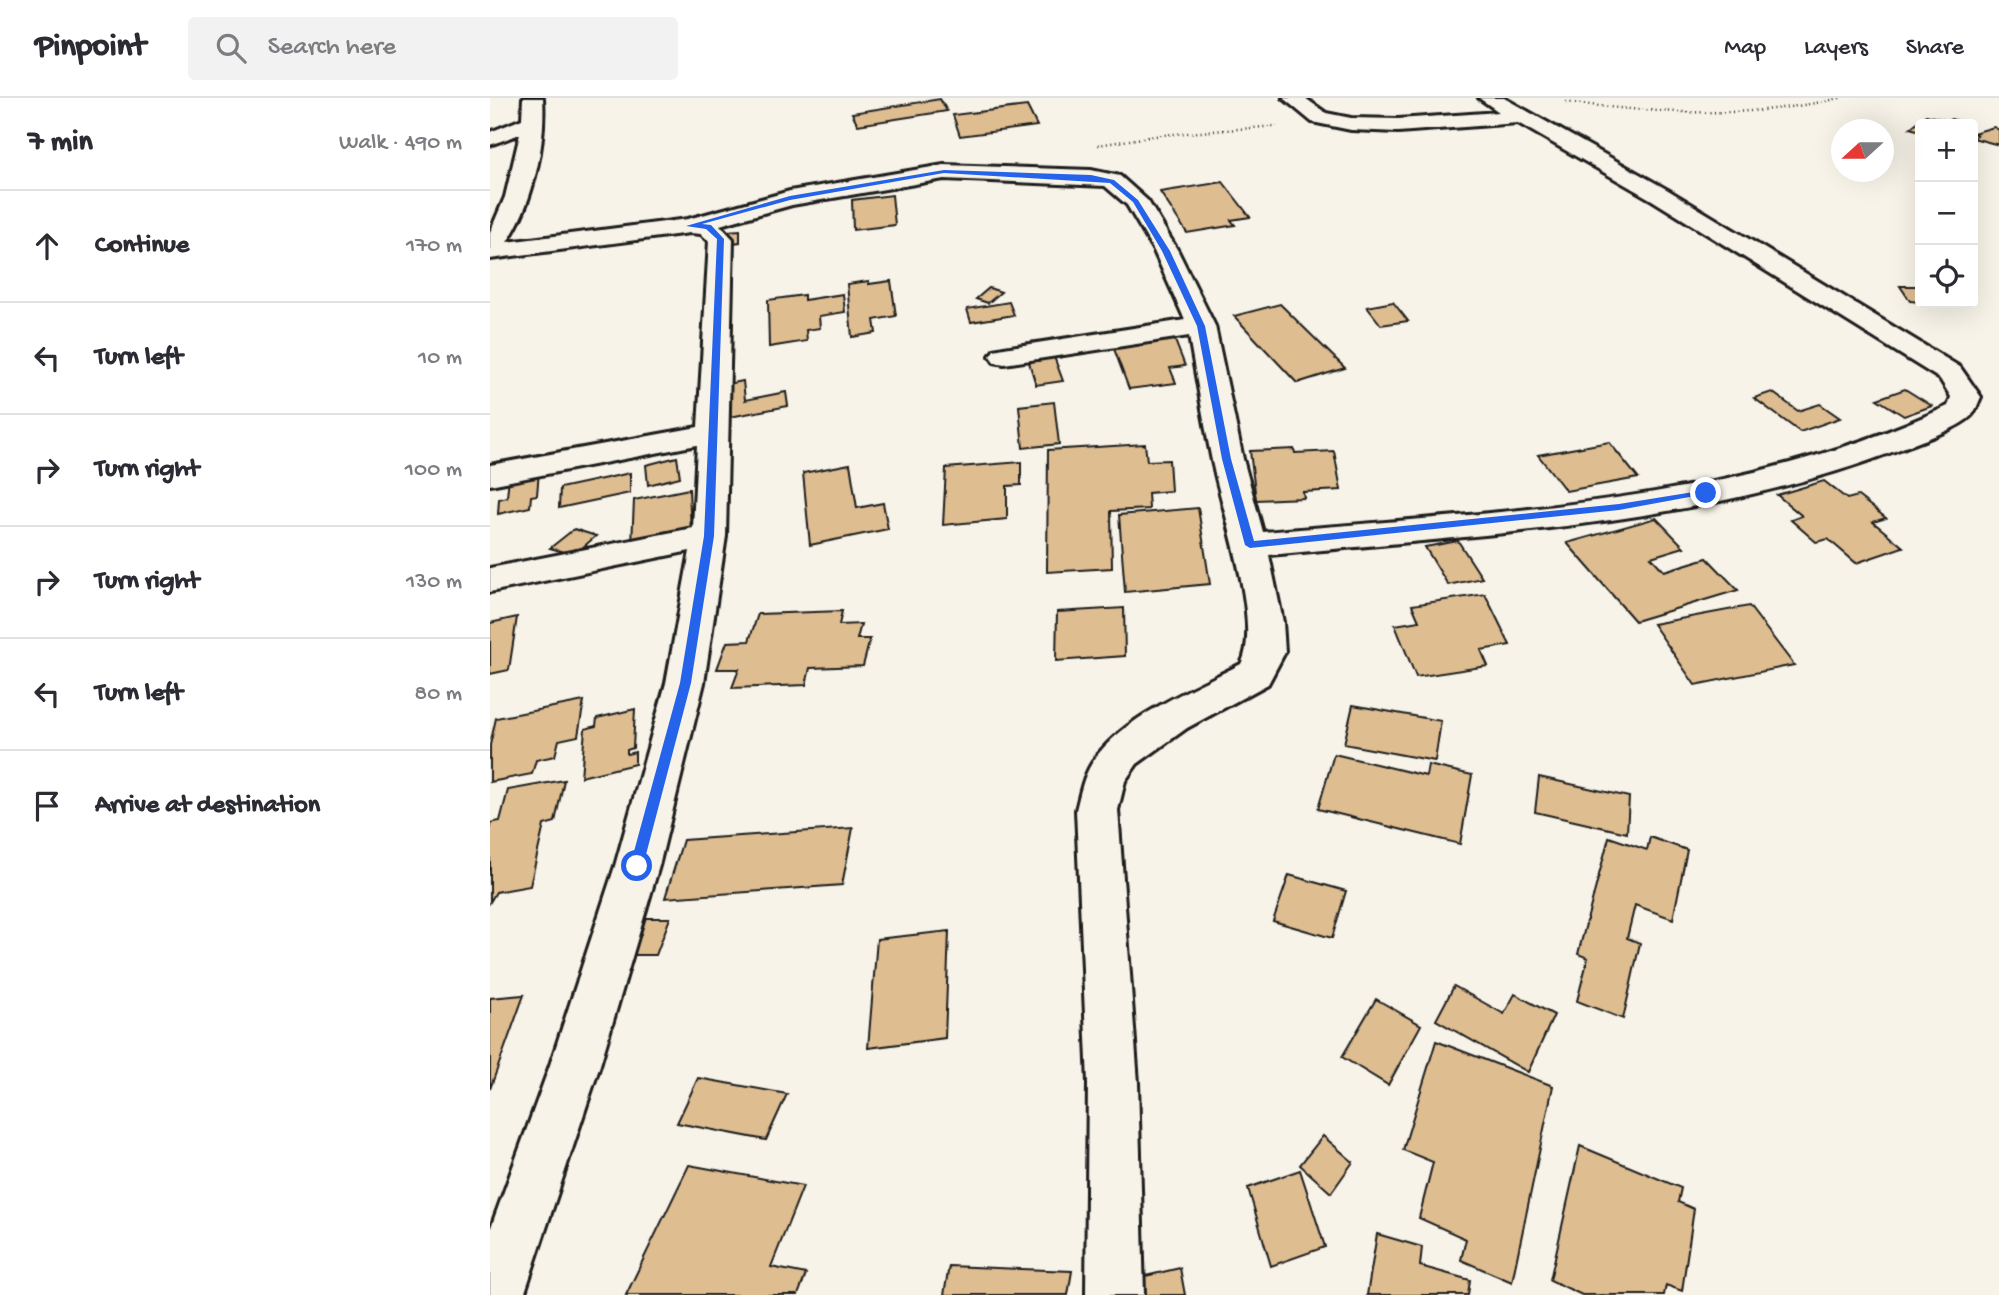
<!DOCTYPE html>
<html lang="en">
<head>
<meta charset="utf-8">
<style>
	body { margin:0; font-family:"Gochi Hand",sans-serif; background:#f2f2f3; color:#2b2b33 }
	.controls { position:absolute; right:21px; top:21px; display:grid; overflow:hidden; border-radius:7px; box-shadow:0 7px 28px #0002 }
	.controls button { width:63px; height:63px; display:grid; place-items:center; padding:0; border:0; border-bottom:2px solid #e1e1e2; background:#fff; color:#2b2b33; font:35px sans-serif }
	.compass { position:absolute; left:1341px; top:21px; width:63px; height:63px; border-radius:50%; background:#fff; box-shadow:0 7px 28px #0002; rotate:249deg }
	.stop { position:absolute; width:21px; height:21px; margin:-16px; border:5px solid #2563eb; border-radius:50%; background:#fff }
	.stop.end { background:#2563eb; border-color:#fff; box-shadow:0 2px 7px #0008 }
	.list { margin:0; padding:0; list-style:none }
	h2 { display:flex; justify-content:space-between; align-items:center; height:91px; margin:0; padding:0 28px; font-size:30px }
	h2 small { font-size:23px; font-weight:400; color:#7c7c81 }
	.list li { display:grid; grid-template-columns:46px 1fr auto; gap:21px; align-items:center; box-sizing:border-box; height:112px; padding:0 28px; border-top:2px solid #e1e1e2 }
	.list b { display:block; font-size:26px; white-space:nowrap }
	.list em { font-size:23px; font-style:normal; color:#7c7c81 }
	.icon { flex:none; width:38px; height:38px; fill:none; stroke:currentColor; stroke-width:2; stroke-linecap:round; stroke-linejoin:round }
	.map { position:relative; flex:none; width:1509px; height:1197px; overflow:hidden }
	header { display:flex; align-items:center; gap:42px; box-sizing:border-box; height:98px; padding:0 35px; background:#fff; border-bottom:2px solid #e1e1e2 }
	header strong { font-size:33px }
	nav { display:flex; gap:38px; margin-inline-start:auto; font-size:24px }
	.search { width:490px; height:63px; background:#f2f2f3; display:flex; align-items:center; gap:18px; box-sizing:border-box; padding:0 24px; border-radius:7px; color:#7c7c81; font-size:26px }
	main { display:flex }
	aside { flex:1; background:#fff }
	.map>svg:first-child { display:block }
	.building { fill:#debd91; stroke:#1c1c1c; stroke-width:2 }
	.lines { fill:none; stroke-linecap:round; stroke-linejoin:round }
	.minor-casing { stroke:#1c1c1c; stroke-width:6 }
	.path { stroke:#1c1c1c; stroke-width:2.5; stroke-dasharray:1 3.5; stroke-linecap:butt }
	.minor { fill:#f7f3e8; fill-rule:evenodd }
	.route { fill:#2563eb }
</style>
</head>
<body>
<header>
<strong>Pinpoint</strong>
<div class="search"><svg class="icon" aria-label="search" viewBox="0 0 24 24"><circle cx="10" cy="10" r="6"/><path d="M15 15l6 6"/></svg>Search here</div>
<nav><a>Map</a><a>Layers</a><a>Share</a></nav>
</header>
<main>
<aside>
<h2>7 min<small>Walk · 490 m</small></h2>
<ul class="list">
<li><svg class="icon" aria-label="ahead" viewBox="0 0 24 24"><path d="M12 20V5M6 11l6-6 6 6"/></svg><div><b>Continue</b></div><em>170 m</em></li>
<li><svg class="icon" aria-label="left" viewBox="0 0 24 24"><path d="M17 20v-9H6M10 6l-5 5 5 5"/></svg><div><b>Turn left</b></div><em>10 m</em></li>
<li><svg class="icon" aria-label="right" viewBox="0 0 24 24"><path d="M7 20v-9h11M14 6l5 5-5 5"/></svg><div><b>Turn right</b></div><em>100 m</em></li>
<li><svg class="icon" aria-label="right" viewBox="0 0 24 24"><path d="M7 20v-9h11M14 6l5 5-5 5"/></svg><div><b>Turn right</b></div><em>130 m</em></li>
<li><svg class="icon" aria-label="left" viewBox="0 0 24 24"><path d="M17 20v-9H6M10 6l-5 5 5 5"/></svg><div><b>Turn left</b></div><em>80 m</em></li>
<li><svg class="icon" aria-label="arrive" viewBox="0 0 24 24"><path d="M6 21V4h12l-3 4 3 4H6"/></svg><div><b>Arrive at destination</b></div></li>
</ul>
</aside>
<div class="map">
<svg width="1509" height="1197" viewBox="0 0 1509 1197">
	<rect width="100%" height="100%" fill="#f7f3e8"/>
	<filter id="ink" filterUnits="userSpaceOnUse"><feTurbulence type="fractalNoise" baseFrequency=".0143" numOctaves="2"/><feDisplacementMap in="SourceGraphic" scale="14" xChannelSelector="R" yChannelSelector="G"/><feConvolveMatrix kernelMatrix="1 2 1 2 8 2 1 2 1" color-interpolation-filters="sRGB"/></filter>
	<g filter="url(#ink)">
		<g class="building">
			<path d="M450 1 457 13 368 27 362 15Z"/>
			<path d="M537 8 547 28 470 38 463 17Z"/>
			<path d="M1436 17 1458 23 1461 21 1479 26H1430V33L1420 30Z"/>
			<path d="M1504 29 1509 32V47L1483 40 1487 37 1483 35Z"/>
			<path d="M733 84 760 119 741 122 745 127 697 135 670 94Z"/>
			<path d="M402 97 405 127 363 132 362 102Z"/>
			<path d="M250 132V144L235 146 237 133Z"/>
			<path d="M379 183V186L401 183 406 218 384 222 386 235 362 239 357 186Z"/>
			<path d="M1410 188H1430V204L1420 203Z"/>
			<path d="M499 190 511 194 498 205 486 201Z"/>
			<path d="M353 196 355 214 329 218 330 230 316 232 317 243 279 249 278 202 314 197V202Z"/>
			<path d="M519 204 524 217 481 224 477 211Z"/>
			<path d="M903 204 918 223 891 227 877 209Z"/>
			<path d="M790 206 855 270 807 285 744 218Z"/>
			<path d="M684 240 695 268 680 270 686 285 639 291 623 248Z"/>
			<path d="M563 256 573 283 546 287 538 261Z"/>
			<path d="M253 283 255 302 296 294 298 308 229 321 228 288Z"/>
			<path d="M1415 291 1442 308 1414 318 1387 301Z"/>
			<path d="M1282 294 1308 313 1330 306 1350 320 1310 334 1264 300Z"/>
			<path d="M564 304 569 346 533 350 529 308Z"/>
			<path d="M1119 344 1148 380 1076 393 1048 357Z"/>
			<path d="M655 346 657 363 679 362 681 393 658 395 659 411 621 413 622 470 557 474 558 352Z"/>
			<path d="M804 351 805 355 844 353 851 392 813 394 814 400 766 402 760 353Z"/>
			<path d="M187 359 190 379 158 387 156 367Z"/>
			<path d="M531 364V387L517 388V421L453 427 456 370Z"/>
			<path d="M360 366 367 410 393 405 398 431 320 447 313 375Z"/>
			<path d="M49 373 47 397 41 398 40 409 8 416 9 401 17 399 19 379Z"/>
			<path d="M140 375V395L69 410 70 390Z"/>
			<path d="M1334 383 1357 401 1368 398 1396 420 1383 424 1413 449 1366 465 1338 441 1326 444 1301 422 1312 418 1287 397Z"/>
			<path d="M199 391 201 434 142 446 144 402Z"/>
			<path d="M708 410 720 486 635 494 629 417Z"/>
			<path d="M1166 420 1194 449 1161 459 1174 473 1217 460 1248 492 1145 523 1077 445Z"/>
			<path d="M84 431 106 438 84 457 60 450Z"/>
			<path d="M968 443 992 480 958 487 935 449Z"/>
			<path d="M995 496 1020 547 991 552 998 568 926 579 905 527 929 523 922 507Z"/>
			<path d="M1259 508 1304 567 1205 587 1163 526Z"/>
			<path d="M634 510 635 558 566 563 567 514Z"/>
			<path d="M352 513 349 527 371 526 367 541H380L373 568 320 570 316 587 242 590 249 571H227L237 544 259 543 268 516Z"/>
			<path d="M27 519 19 572 0 576V525Z"/>
			<path d="M94 603 88 638 69 642 65 658 46 662 42 676 0 684V647L6 620Z"/>
			<path d="M863 607 951 623 945 663 854 646Z"/>
			<path d="M145 611 143 650 137 652V656L145 654V666L91 679 95 631 106 628 107 620Z"/>
			<path d="M844 656 936 678 938 667 982 677 970 746 828 711Z"/>
			<path d="M1049 679 1139 699 1137 735 1045 714Z"/>
			<path d="M74 682 65 724 54 727 40 788 6 794 0 804V725L10 723 18 692Z"/>
			<path d="M363 730 352 787 175 800 193 742Z"/>
			<path d="M1119 739 1157 752 1160 739 1197 752 1183 821 1145 807 1137 840 1150 845 1133 921 1087 903 1098 860 1088 856Z"/>
			<path d="M799 777 856 793 842 840 783 823Z"/>
			<path d="M149 820H180L166 857H135Z"/>
			<path d="M459 833 455 940 378 950 387 841Z"/>
			<path d="M964 888 1014 916 1025 896 1064 917 1038 974 946 922Z"/>
			<path d="M34 897 0 991V900Z"/>
			<path d="M886 901 931 927 898 987 852 959Z"/>
			<path d="M946 943 1063 988 1022 1184 971 1162 976 1141 929 1120 943 1064 913 1052Z"/>
			<path d="M208 980 297 996 276 1042 187 1025Z"/>
			<path d="M833 1038 863 1064 841 1095 810 1067Z"/>
			<path d="M1090 1048 1191 1090 1188 1104 1204 1111 1192 1193 1176 1187 1174 1197H1092L1060 1182Z"/>
			<path d="M199 1067 313 1088 281 1169 316 1176 308 1197H136Z"/>
			<path d="M810 1072 835 1149 781 1168 758 1090Z"/>
			<path d="M887 1136 932 1149 930 1168 980 1182 978 1197H877Z"/>
			<path d="M459 1168 582 1173 578 1197H454Z"/>
			<path d="M690 1170 695 1197H640L638 1182Z"/>
		</g>
		<g class="lines">
			<g class="minor-casing">
				<path id="minor" d="M33 0H53C56 46 43 106 17 144L198 121 300 93 454 67 601 72 630 78 658 103 688 153 725 228 753 361 773 434C1003 414 1246 407 1458 308L1461 299 1450 281 1162 102 1028 25 908 34 861 32 822 24 793 0H815L836 15 861 20 908 21 1009 14 989 0H1014L1178 92 1470 269 1491 299C1488 305 1486 313 1481 318 1468 331 1428 344 1410 351 1216 427 985 437 779 457L793 524 795 554 778 586 697 630 647 666 635 683 628 712 648 985 654 1197H596L598 985 586 712C590 697 593 679 602 665 631 619 703 591 751 566 773 525 730 406 721 358 713 318 706 278 699 238L514 266 504 264 500 258 504 252 514 250 695 222 664 153 637 107 615 88 454 81 302 107 230 127 243 141 236 438 214 585 169 768 110 967 34 1197H0V1132L60 967 125 768 176 585 200 453 0 494V470L203 430 207 347 0 387V367L208 329 219 143 211 136 200 135 0 161V134L15 99 30 36 0 47V34L32 21Z"/>
			</g>
			<g class="path">
				<path d="M1076 4C1169 16 1258 21 1350 0"/>
				<path d="M608 47 672 37 787 28"/>
			</g>
			<use href="#minor" class="minor"/>
		</g>
	</g>
	<path class="route" d="M454 72 601 77 624 82 648 102 680 153 715 228 741 361 764 443 1129 406 1216 392 1221 395 1129 412 760 450 755 447 732 361 707 228 672 153 643 104 620 85 454 75 300 102 212 126 221 127 234 141 224 438 201 585 153 768 151 772H142L140 768 190 585 214 438 227 141 216 131 196 128 300 98Z"/>
</svg>
<div class="controls">
<button>+</button>
<button>−</button>
<button><svg class="icon" aria-label="locate" viewBox="0 0 24 24"><circle cx="12" cy="12" r="6"/><path d="M12 2v4M12 18v4M2 12h4M18 12h4"/></svg></button>
</div>
<svg class="compass" viewBox="-18 -18 36 36"><path d="M0-13l5 13h-10z" fill="#e53935"/><path d="M0 13l5-13h-10z" fill="#7c7c81"/></svg>
<div class="stop" style="left:147px;top:768px"></div>
<div class="stop end" style="left:1216px;top:395px"></div>
</div>
</main>
</body>
</html>
